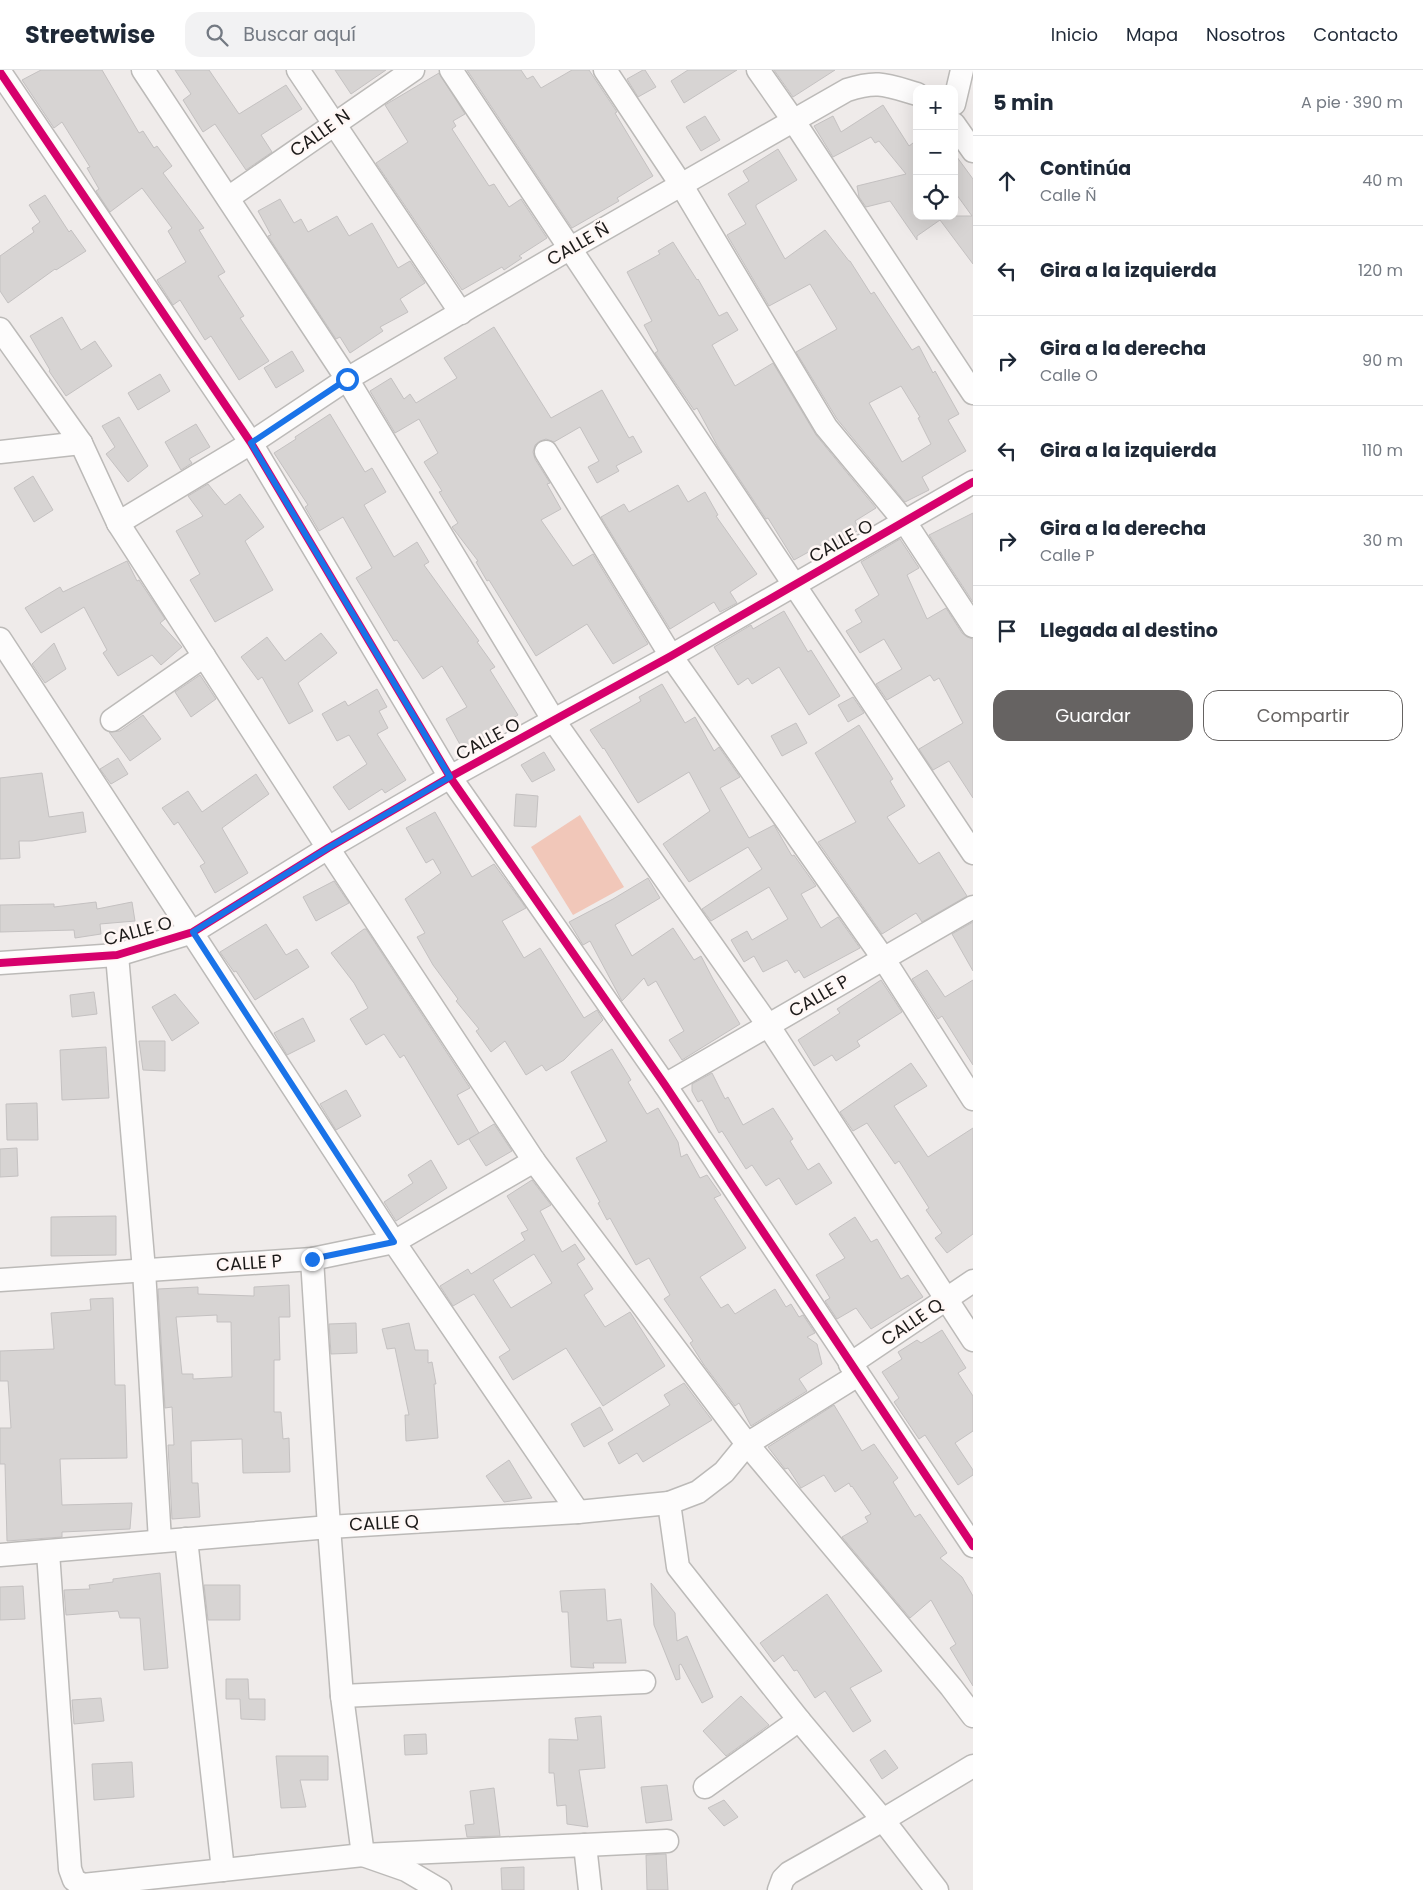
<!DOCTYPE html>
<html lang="es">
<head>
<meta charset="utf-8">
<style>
	body { margin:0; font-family:Poppins,sans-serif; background:#f2f2f3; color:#1f2937 }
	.controls { position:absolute; right:15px; top:15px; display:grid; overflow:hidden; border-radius:10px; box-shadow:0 5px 20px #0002 }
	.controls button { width:45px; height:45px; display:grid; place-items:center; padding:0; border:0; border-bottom:1px solid #e0e1e3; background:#fff; color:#1f2937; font:25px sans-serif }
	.stop { position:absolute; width:15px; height:15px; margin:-11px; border:4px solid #1a73e8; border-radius:50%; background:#fff }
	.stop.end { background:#1a73e8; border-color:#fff; box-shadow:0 1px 5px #0008 }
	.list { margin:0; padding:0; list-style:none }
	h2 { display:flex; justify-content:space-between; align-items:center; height:65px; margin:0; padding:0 20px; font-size:21px }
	h2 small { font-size:16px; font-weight:400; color:#747a83 }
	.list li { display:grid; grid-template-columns:32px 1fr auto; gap:15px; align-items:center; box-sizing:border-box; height:90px; padding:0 20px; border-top:1px solid #e0e1e3 }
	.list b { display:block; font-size:19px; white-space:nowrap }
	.list p { margin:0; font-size:16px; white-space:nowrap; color:#747a83 }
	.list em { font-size:16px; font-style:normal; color:#747a83 }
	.actions { display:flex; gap:10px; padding:15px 20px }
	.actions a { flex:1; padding:11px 0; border:1px solid #666362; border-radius:15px; text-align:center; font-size:18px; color:#666362 }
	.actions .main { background:#666362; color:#fff }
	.icon { flex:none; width:28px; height:28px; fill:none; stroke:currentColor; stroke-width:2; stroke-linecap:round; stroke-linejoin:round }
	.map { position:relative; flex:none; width:973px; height:1820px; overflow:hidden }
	header { display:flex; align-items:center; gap:30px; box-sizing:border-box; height:70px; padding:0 25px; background:#fff; border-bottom:1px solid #e0e1e3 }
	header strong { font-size:24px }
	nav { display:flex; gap:28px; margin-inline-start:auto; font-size:18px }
	.search { width:350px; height:45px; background:#f2f2f3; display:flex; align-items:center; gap:12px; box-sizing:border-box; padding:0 18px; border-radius:15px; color:#747a83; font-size:19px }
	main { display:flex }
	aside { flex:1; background:#fff }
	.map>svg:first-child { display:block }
	.green { fill:#f1c7b9 }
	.building { fill:#d7d4d3; stroke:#c4c1c1; fill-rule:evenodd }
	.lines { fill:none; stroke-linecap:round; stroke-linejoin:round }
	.minor-casing { stroke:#bcbab8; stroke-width:25 }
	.minor { stroke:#fdfcfc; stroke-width:22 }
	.cycleway-casing { stroke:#fff7f5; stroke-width:11 }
	.cycleway { stroke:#d6006c; stroke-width:8 }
	.route { stroke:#1a73e8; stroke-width:6 }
	.labels { text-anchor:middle; stroke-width:5; stroke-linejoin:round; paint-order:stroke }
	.street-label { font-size:18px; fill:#1c1a19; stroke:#fff7f5 }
</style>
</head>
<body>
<header>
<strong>Streetwise</strong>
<div class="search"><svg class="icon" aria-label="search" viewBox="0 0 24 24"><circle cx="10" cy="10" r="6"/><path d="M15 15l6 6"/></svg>Buscar aquí</div>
<nav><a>Inicio</a><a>Mapa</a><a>Nosotros</a><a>Contacto</a></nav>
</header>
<main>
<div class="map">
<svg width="973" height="1820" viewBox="0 0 973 1820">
	<rect width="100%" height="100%" fill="#efebea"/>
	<path class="green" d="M580 745 624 817 573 845 531 777Z"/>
	<g class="building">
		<path d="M41 0H102L139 63 143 61 154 78 157 76 172 96 163 103 204 158 199 160 225 202 218 206 244 246 240 248 269 291 239 310 211 266 205 270 180 230 173 235 157 210 186 192 168 161 172 158 142 118 110 142 96 121 99 119 87 98 90 97 62 52 54 58 22 10Z"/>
		<path d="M175 0H209L239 44 286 15 302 39 261 65 272 82 246 100 215 54 203 62 183 30 191 24Z"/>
		<path d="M335 0H386L351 24Z"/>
		<path d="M467 0H521L527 9 533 6 541 18 572 0H589L617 42 615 43 653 106 617 128 619 131 572 158Z"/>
		<path d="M643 0H645L656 17 638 27 627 9Z"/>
		<path d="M688 0H737L684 33 671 11Z"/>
		<path d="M774 0H835L793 27Z"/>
		<path d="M439 3 465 44 453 51 456 56 452 59 489 116 494 114 509 137 521 129 547 168 519 186 522 188 504 200 502 197 462 220 376 93 408 72 385 35Z"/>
		<path d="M883 35 909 76 917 70V146H972L954 121V83L973 109V194L940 150 917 166V170L890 131 866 137 859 127 857 116 906 104 879 71 875 73 871 67 833 87 814 56 833 46 841 62Z"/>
		<path d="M705 46 720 70 701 81 686 57Z"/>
		<path d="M778 79 797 110 756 135V137L785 189 825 160 849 191H850L871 224 874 222 912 280 919 276 933 303 935 301 959 344 948 350 966 381 922 407 929 420 905 432 837 349 796 282 837 259 810 214 769 236 727 165 746 154 728 124 749 111 743 101ZM901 316 920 347 918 348 931 374 902 392 869 333Z"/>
		<path d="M45 125 69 162 71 160 86 181 56 200 55 199 8 233 0 221V186L34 162 32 158 40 152 29 135Z"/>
		<path d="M280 129 294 153 301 149 308 162 337 146 349 166 372 153 398 198 410 191 425 213 400 229 408 242 380 257 383 261 350 283 340 267 336 269 268 166 271 165 258 141Z"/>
		<path d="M673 172 697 210 698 209 719 246 727 242 738 260 712 275 735 316 773 293 816 365 876 438 855 451 859 460 837 473 834 468 794 490 768 448 766 449 718 377 697 338 694 340 655 283 658 281 644 255 652 251 627 202 660 184 658 181Z"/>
		<path d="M62 247 81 280 95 271 112 296 66 326 49 301 50 300 30 266Z"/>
		<path d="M494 257 551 348 602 320 629 368 633 366 642 382 616 396 619 401 597 413 588 397 599 391 580 357 554 372 546 369 540 371 535 375 533 382 535 389 550 413 547 414 561 439 541 450 573 496 593 484 648 574 613 594 587 554 536 586 489 510 487 511 476 492 478 491 452 457 458 453 439 422 442 421 424 392 438 383 419 349 395 363 370 321 391 308 404 329 410 324 416 333 457 308 444 288Z"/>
		<path d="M292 281 304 301 276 318 264 298Z"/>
		<path d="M160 304 170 321 138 340 128 323Z"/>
		<path d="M330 344 365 402 372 398 386 422 364 435 394 487 417 472 429 492 424 495 479 571 477 572 495 597 490 600 518 645 488 664 489 665 463 680 446 649 467 637 442 596 423 609 397 570 394 571 356 508 372 498 343 447 319 461 305 437 308 435 274 383 296 369 295 367Z"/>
		<path d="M119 347 148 396 128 412 106 384 115 377 102 356Z"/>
		<path d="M196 354 210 377 189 389 192 393 181 400 165 372Z"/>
		<path d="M33 406 53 440 34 452 14 418Z"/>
		<path d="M208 414 225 435 240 424 264 457 245 471 273 520 215 552 190 510 200 504 176 461 203 446 188 426Z"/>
		<path d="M678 415 688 432 705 422 718 445 716 446 757 504 730 522 737 533 720 542 714 532 670 559 601 447 624 434 629 442Z"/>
		<path d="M973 443V532L929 465Z"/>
		<path d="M900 469 919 498 907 505 927 549 946 538 962 563 967 567 973 569V728L949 691 933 700 919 679 963 653 939 608 934 611 930 605 887 630 876 614 902 599 884 569 860 583 846 561 862 552 855 540 879 525 861 492Z"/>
		<path d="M127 491 137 511 139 510 165 549 160 553 182 577 161 595 152 585 118 606 103 583 107 580 84 537 41 563 25 538 60 517 63 522Z"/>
		<path d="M784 541 808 582 811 580 840 626 809 645 779 597 752 614 748 608 738 615 714 577 751 555 753 559Z"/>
		<path d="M321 563 337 583 298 613 313 641 289 654 262 607 258 610 241 587 267 567 285 591Z"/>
		<path d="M54 573 66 599 45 613 32 594Z"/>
		<path d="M200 605 216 629 191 647 175 622Z"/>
		<path d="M662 614 685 653 695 647 714 681 719 677 740 707 720 718 749 768 774 755 792 786 794 785 816 816 801 824 821 858 838 847 860 878 804 908 799 900 795 903 787 890 763 902 754 886 744 892 731 870 747 861 752 870 788 849 769 817 711 851 702 839 762 799 748 777 689 812 663 774 710 741 689 702 638 733 604 678 603 679 590 660 641 631 639 627Z"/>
		<path d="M377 619 387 637 379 641 388 658 377 664 406 710 385 723 382 719 349 740 333 717 367 694 349 665 337 671 322 644 345 631 348 636Z"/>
		<path d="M853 627 864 643 848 652 838 635Z"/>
		<path d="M143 645 161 669 130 691 109 662 120 661Z"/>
		<path d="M796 653 807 673 782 686 771 666Z"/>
		<path d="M859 655 893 709 890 711 905 736 887 747 919 794 939 782 967 826 922 852 916 843 882 864 818 772 856 752 815 683Z"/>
		<path d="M544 682 555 700 532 712 521 695Z"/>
		<path d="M118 688 128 704 111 714 100 699Z"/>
		<path d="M42 703 49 747 83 742 86 762 32 771H19L20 788 0 789V708Z"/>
		<path d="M256 704 269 724 222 758 248 803 215 823 200 796 205 793 178 752 174 755 162 738 188 721 202 742Z"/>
		<path d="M516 724 538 726 536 757 514 756Z"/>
		<path d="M435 742 472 807 494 794 526 838 502 851 524 888 540 878 584 948 597 940 603 950 564 990 546 1001 542 995 526 1005 505 971 491 982 476 961 479 959 456 931 458 929 433 895 417 867 425 863 405 829 441 803 433 789 426 793 406 758Z"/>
		<path d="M648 808 660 828 615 855 632 886 673 858 694 890 701 886 713 909 740 954 682 990 669 970 684 961 656 911 648 916 644 908 622 931 590 871 583 875 569 852 613 829Z"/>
		<path d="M334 811 349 833 316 851 303 827Z"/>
		<path d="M96 832 97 839 132 832 135 851 100 854 101 864 75 868 74 860 0 862V835L54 834V837Z"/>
		<path d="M973 852V901L952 864Z"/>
		<path d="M266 854 286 885 297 879 309 897 255 930 236 901 234 902 220 882Z"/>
		<path d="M364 859H366L470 1018 457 1025 479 1063 458 1075 404 985 400 988 384 964 366 975 350 949 368 938 354 913 331 883Z"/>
		<path d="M927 900 945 927 973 910V995L942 946 938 949 912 909Z"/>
		<path d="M881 910 902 942 857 971 860 976 836 991 832 985 814 996 798 970 840 943 837 939Z"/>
		<path d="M94 922 97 944 72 947 70 925Z"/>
		<path d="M175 924 199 953 172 971 152 937Z"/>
		<path d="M303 948 315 971 287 985 274 963Z"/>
		<path d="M139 971H165V1001L143 1000Z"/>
		<path d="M106 977 109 1028 62 1030 60 980Z"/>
		<path d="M612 979 631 1010 628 1012 647 1044 658 1038 678 1072 681 1087 687 1084 700 1108 707 1105 721 1125 714 1128 746 1178 700 1207 721 1238 728 1234 735 1244 775 1219 786 1237 791 1234 799 1247 803 1245 815 1263 807 1267 817 1274 822 1294 799 1309 807 1321 751 1356 739 1333 735 1336 704 1295 690 1273 693 1271 664 1229 670 1225 649 1188 636 1195 610 1148 607 1150 598 1133 600 1132 576 1088 607 1071 571 1002Z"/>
		<path d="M911 993 927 1016 894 1036 928 1087 973 1058V1164L947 1183 935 1168 942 1163 926 1140 929 1138 899 1091 895 1094 867 1053 853 1061 840 1042Z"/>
		<path d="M712 1003 725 1029 728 1027 743 1055 773 1038 793 1069 790 1071 808 1100 819 1093 832 1113 796 1135 779 1108 766 1116 752 1095 746 1099 722 1061 719 1063 702 1030 698 1032 692 1021V1014Z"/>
		<path d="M346 1020 361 1046 336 1060 320 1034Z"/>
		<path d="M37 1033 38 1070H7L6 1034Z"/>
		<path d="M494 1054 512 1081 486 1096 469 1069Z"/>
		<path d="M17 1078 18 1106 0 1107V1079Z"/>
		<path d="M431 1090 447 1118 396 1151 384 1132 413 1113 408 1105Z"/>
		<path d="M532 1110 551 1135 540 1141 562 1182 575 1174 585 1189 577 1194 593 1219 584 1225 605 1257 630 1242 665 1296 603 1336 566 1278 513 1310 499 1287 510 1280 474 1224 453 1236 440 1216 468 1199 471 1204 525 1170 521 1163 528 1160 507 1126ZM534 1184 552 1213 511 1238 493 1210Z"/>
		<path d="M116 1146V1185L51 1186V1147Z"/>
		<path d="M855 1147 871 1172 877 1169 901 1209 908 1205 923 1227 871 1259 856 1238 837 1249 825 1231 830 1228 816 1205 845 1188 829 1164Z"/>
		<path d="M289 1215 290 1247H279L280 1290H274V1342H281L283 1369 289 1368 290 1402 243 1403 242 1369 191 1371 192 1413H198L200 1447 172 1449 168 1375H174L172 1337 165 1338 158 1219 198 1217V1224L254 1226V1217ZM217 1245V1252H231L232 1307 193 1309V1304H182L176 1247Z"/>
		<path d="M113 1228 115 1315H125L127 1388 60 1389 62 1435 132 1433 130 1459 62 1462V1467L7 1471 5 1394H0V1358H11L8 1311H0V1281L54 1279 51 1243 91 1240 90 1229Z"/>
		<path d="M356 1253 357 1283 331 1284 329 1254Z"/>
		<path d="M409 1253 415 1280H428V1293L432 1292 436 1314H434L438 1368 406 1371 405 1345H409L395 1278 387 1279 382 1259Z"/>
		<path d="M942 1260 966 1298 958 1303 973 1326V1361L955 1373 973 1400V1405L958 1415 925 1365 919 1369 894 1332 899 1328 882 1302 902 1289 898 1282 917 1270 921 1273Z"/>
		<path d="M684 1313 712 1350 643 1392 637 1383 619 1394 608 1373 670 1335 664 1325Z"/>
		<path d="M834 1335 862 1381 874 1374 898 1408 893 1412 915 1447 920 1444 947 1483 940 1488 962 1507 973 1526V1616L950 1578 956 1574 931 1530 910 1548 842 1467 868 1452 865 1447 871 1444 852 1416 851 1417 849 1413 835 1422 824 1405 801 1418 788 1398 785 1399 768 1377Z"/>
		<path d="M600 1337 613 1360 584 1377 571 1354Z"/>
		<path d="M509 1390 532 1428 504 1432 486 1406Z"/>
		<path d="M160 1503 168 1598 144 1600 140 1548H120L118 1541 66 1545 64 1520 90 1519 89 1515 113 1512V1509Z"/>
		<path d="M651 1513 675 1543 677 1571 687 1566 713 1627 702 1633 681 1594 679 1595 680 1609 676 1610 654 1555Z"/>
		<path d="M204 1515H240V1550H208Z"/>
		<path d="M23 1516 25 1549 0 1550V1517Z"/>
		<path d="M605 1519 607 1551 621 1549 626 1593H593L594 1598 571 1597 568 1542H562L560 1521Z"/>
		<path d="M827 1524 882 1601 850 1618 871 1651 853 1662 825 1621 815 1628 797 1600 794 1601 783 1585 774 1592 760 1573Z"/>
		<path d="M226 1609H248L249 1629H265V1650L241 1649 240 1629H226Z"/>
		<path d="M741 1626 769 1655 726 1686 703 1661Z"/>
		<path d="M101 1628 104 1651 74 1654 72 1630Z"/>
		<path d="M601 1646 605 1698 579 1700 588 1757 567 1754 566 1735 557 1736 554 1703H549V1669L578 1670 575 1648Z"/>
		<path d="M426 1664 427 1684 405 1685 404 1665Z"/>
		<path d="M885 1680 898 1698 882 1709 870 1690Z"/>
		<path d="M276 1686H328V1710H300L306 1737 281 1738Z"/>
		<path d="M132 1692 134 1727 94 1730 92 1694Z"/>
		<path d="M667 1715 672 1750 646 1753 641 1717Z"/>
		<path d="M494 1718 500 1766 467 1767 465 1755 474 1754 470 1721Z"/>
		<path d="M724 1730 738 1747 724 1756 708 1738Z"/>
		<path d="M666 1784 668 1820H647L646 1785Z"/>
		<path d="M524 1797V1820H502L501 1798Z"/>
	</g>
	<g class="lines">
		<g class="minor-casing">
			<g id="minor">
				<path d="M143 0 347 309 554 651 768 955 973 1270"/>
				<path d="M298 0 461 243"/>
				<path d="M451 0 973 783"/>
				<path d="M605 0 682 116 826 357 905 452 973 556"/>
				<path d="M758 0 793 50 973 323"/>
				<path d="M0 2 251 373 450 707 665 1015 973 1476"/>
				<path d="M954 34 962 0"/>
				<path d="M954 54 973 81"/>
				<path d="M228 128 413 0"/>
				<path d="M0 259 81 373 118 453 328 778 534 1091 747 1374 951 1617 973 1646"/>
				<path d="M0 382 81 373"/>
				<path d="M546 382 671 586 883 888 973 1029"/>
				<path d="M118 453 251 373 347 309 569 179 847 20C878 10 886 15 917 24"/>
				<path d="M0 569 394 1172 578 1442"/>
				<path d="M112 650 204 586"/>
				<path d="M117 885 144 1200 160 1471"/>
				<path d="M0 893 117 885 193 862 328 778 450 707 671 586 973 412"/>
				<path d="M665 1015 973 837"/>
				<path d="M312 1189 329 1457 342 1626 363 1785 406 1800 440 1820"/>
				<path d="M0 1210 312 1189 394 1172 534 1091"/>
				<path d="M850 1294 973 1211"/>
				<path d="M669 1433 678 1497 799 1650 883 1750 937 1820"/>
				<path d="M186 1469 223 1800"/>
				<path d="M48 1482 70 1799 74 1810 83 1815 363 1785 585 1775 590 1820"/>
				<path d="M0 1485 329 1457 578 1442 669 1433 698 1422 724 1402 747 1374 858 1305"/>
				<path d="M342 1626 644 1612"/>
				<path d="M705 1717 799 1650"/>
				<path d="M585 1775 667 1771"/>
				<path d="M779 1820 783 1809 789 1803 883 1750 973 1696"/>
			</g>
		</g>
		<use href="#minor" class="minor"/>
		<g class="cycleway-casing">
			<g id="cycleway">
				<path d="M0 2 251 373 450 707 665 1015 973 1476"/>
				<path d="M0 893 117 885 193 862 328 778 450 707 671 586 973 412"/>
			</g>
		</g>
		<use href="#cycleway" class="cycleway"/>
	</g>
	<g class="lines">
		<path class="route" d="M312 1189 394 1172 193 862 328 778 450 707 251 373 347 309"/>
	</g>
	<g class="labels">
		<g class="street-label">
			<text transform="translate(320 63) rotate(-35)" y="6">CALLE N</text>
			<text transform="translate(578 174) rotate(-30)" y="6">CALLE Ñ</text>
			<text transform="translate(841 471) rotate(-29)" y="6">CALLE O</text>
			<text transform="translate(488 669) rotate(-28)" y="6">CALLE O</text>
			<text transform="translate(138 861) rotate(-15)" y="6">CALLE O</text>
			<text transform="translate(819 926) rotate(-30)" y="6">CALLE P</text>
			<text transform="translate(249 1193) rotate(-4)" y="6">CALLE P</text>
			<text transform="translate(912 1252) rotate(-34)" y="6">CALLE Q</text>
			<text transform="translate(384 1453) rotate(-3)" y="6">CALLE Q</text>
		</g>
	</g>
</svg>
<div class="controls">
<button>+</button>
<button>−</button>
<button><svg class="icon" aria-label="locate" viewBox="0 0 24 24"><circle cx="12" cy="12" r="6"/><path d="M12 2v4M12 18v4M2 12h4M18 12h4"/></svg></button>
</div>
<div class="stop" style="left:347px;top:309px"></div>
<div class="stop end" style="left:312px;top:1189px"></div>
</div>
<aside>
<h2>5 min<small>A pie · 390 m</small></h2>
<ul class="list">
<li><svg class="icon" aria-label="ahead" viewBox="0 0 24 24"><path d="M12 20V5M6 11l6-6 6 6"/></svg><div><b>Continúa</b><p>Calle Ñ</p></div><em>40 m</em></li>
<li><svg class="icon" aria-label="left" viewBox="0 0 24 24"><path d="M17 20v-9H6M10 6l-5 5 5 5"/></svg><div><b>Gira a la izquierda</b></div><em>120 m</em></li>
<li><svg class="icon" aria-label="right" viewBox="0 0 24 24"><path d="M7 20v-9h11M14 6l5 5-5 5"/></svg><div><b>Gira a la derecha</b><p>Calle O</p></div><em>90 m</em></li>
<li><svg class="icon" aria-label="left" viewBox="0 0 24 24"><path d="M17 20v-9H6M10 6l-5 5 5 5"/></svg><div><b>Gira a la izquierda</b></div><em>110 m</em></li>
<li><svg class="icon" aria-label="right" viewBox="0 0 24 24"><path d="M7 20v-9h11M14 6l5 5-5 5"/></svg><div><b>Gira a la derecha</b><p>Calle P</p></div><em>30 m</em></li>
<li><svg class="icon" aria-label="arrive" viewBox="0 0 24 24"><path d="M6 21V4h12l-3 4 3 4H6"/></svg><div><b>Llegada al destino</b></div></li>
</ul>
<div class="actions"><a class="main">Guardar</a><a>Compartir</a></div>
</aside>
</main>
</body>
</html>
